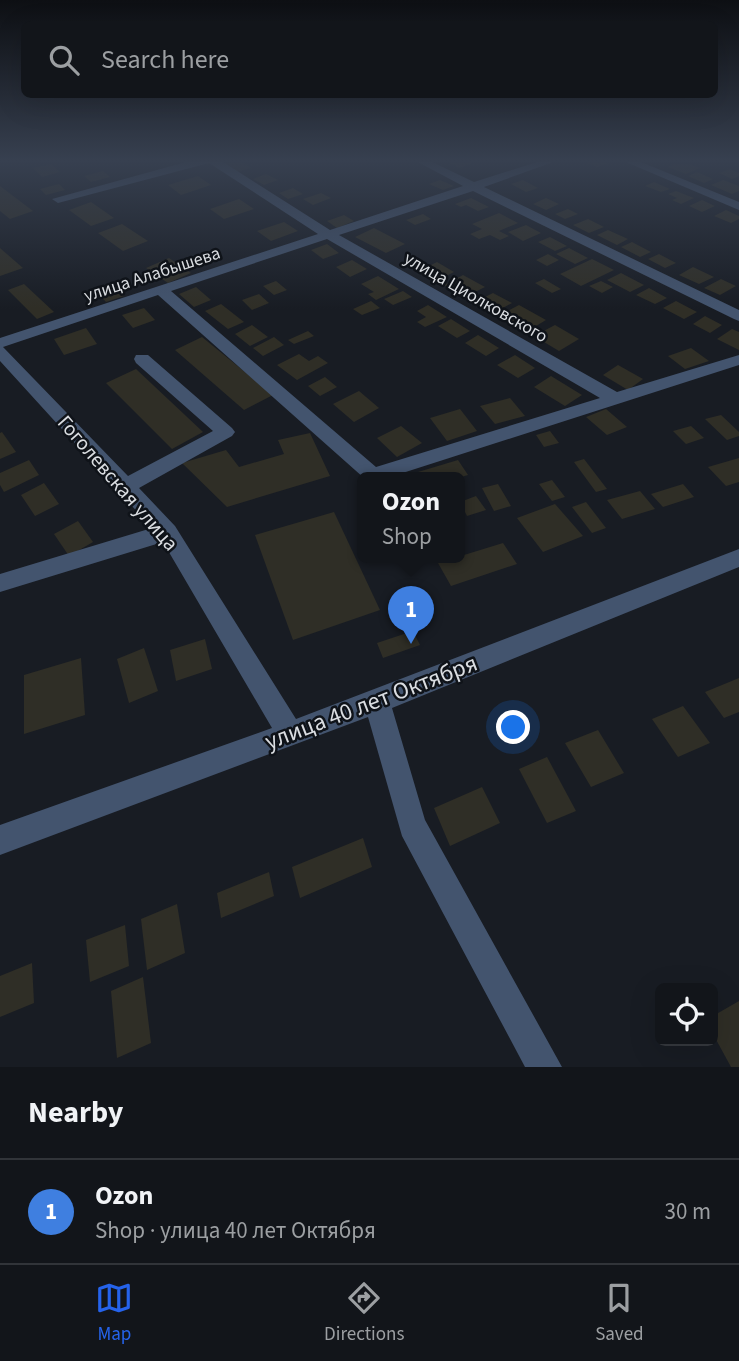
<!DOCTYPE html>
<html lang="en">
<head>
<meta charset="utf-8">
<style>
	body { margin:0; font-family:"Source Sans 3",sans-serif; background:#1b1e23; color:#f1f3f6 }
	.controls { position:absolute; right:21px; bottom:21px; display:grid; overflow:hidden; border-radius:10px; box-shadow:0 7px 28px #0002 }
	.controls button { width:63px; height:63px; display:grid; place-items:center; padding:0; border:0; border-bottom:2px solid #313439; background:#12151a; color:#f1f3f6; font:35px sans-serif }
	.you { position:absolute; left:514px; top:728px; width:24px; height:24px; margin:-18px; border:5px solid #fff; border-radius:50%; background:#1a73e8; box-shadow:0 0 0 10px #1a73e833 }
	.badge { display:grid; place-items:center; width:46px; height:46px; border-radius:50%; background:#2563eb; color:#fff; font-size:23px; font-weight:700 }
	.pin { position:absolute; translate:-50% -58px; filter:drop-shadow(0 2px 4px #0008) }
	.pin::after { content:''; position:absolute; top:37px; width:24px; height:21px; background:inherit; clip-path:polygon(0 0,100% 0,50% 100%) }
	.popup { position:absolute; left:357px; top:472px; width:108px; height:91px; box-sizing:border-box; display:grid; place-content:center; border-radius:10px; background:#12151a; filter:drop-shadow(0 2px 5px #0005); font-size:23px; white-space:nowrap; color:#9c9fa2 }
	.popup b { font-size:26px; color:#f1f3f6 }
	.popup::after { content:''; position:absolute; left:50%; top:100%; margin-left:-14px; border:14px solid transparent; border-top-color:#12151a }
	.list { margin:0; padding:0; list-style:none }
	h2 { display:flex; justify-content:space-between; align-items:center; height:91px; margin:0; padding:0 28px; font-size:30px }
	h2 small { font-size:23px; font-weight:400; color:#9c9fa2 }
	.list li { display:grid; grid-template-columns:46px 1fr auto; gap:21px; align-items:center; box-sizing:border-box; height:105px; padding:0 28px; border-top:2px solid #313439 }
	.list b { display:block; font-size:26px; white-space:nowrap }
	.list p { margin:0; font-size:23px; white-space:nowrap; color:#9c9fa2 }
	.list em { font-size:23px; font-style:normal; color:#9c9fa2 }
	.icon { flex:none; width:38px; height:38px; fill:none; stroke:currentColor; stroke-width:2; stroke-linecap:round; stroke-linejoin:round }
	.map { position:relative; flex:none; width:739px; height:1067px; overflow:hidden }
	.search { position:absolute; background:#12151a; box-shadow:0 7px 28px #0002; left:21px; right:21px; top:21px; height:77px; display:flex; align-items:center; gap:18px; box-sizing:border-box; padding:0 24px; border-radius:10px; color:#9c9fa2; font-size:26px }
	.sheet { height:196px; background:#12151a }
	nav { display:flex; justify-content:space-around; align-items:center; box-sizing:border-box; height:98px; border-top:2px solid #313439; background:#12151a; font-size:19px; color:#9c9fa2 }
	nav a { display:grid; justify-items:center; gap:4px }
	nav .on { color:#2563eb }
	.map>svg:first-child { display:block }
	.building { fill:#2f2e26 }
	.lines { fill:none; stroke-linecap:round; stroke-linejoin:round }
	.minor { fill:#43546e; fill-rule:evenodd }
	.labels { text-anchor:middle; stroke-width:5; stroke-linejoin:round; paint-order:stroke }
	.far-street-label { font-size:18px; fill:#dadde1; stroke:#0f1319 }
	.street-label { font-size:21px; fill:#dadde1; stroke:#0f1319 }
	.near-street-label { font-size:24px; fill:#dadde1; stroke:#0f1319 }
</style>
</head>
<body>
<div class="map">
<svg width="739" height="1067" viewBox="0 0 739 1067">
	<rect width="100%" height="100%" fill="#181c23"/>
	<g class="building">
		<path d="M239 160 251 168 236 172 224 164Z"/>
		<path d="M444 160H481L459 168Z"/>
		<path d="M603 160 609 163 597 167 583 161Z"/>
		<path d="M51 164 60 172 42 177 33 168Z"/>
		<path d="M674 164H690L700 168 686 174 668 167Z"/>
		<path d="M730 169 739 173V176L732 179 719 173Z"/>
		<path d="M103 171 110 177 91 182 84 176Z"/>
		<path d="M697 172 713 179 704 183 688 176Z"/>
		<path d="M266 174 278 180 264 185 253 179Z"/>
		<path d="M198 176 211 185 181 195 168 185Z"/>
		<path d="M440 180 454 186 443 190 429 184Z"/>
		<path d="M523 180 538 188 526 192 511 184Z"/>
		<path d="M723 180 739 186V191L732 194 711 185Z"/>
		<path d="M654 182 670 189 661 192 645 186Z"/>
		<path d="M59 184 65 190 46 195 40 189Z"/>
		<path d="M0 186 33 211 10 219 0 211Z"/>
		<path d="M293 188 303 194 288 199 279 193Z"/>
		<path d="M676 191 694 198 681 204 672 200 677 198 668 194Z"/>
		<path d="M321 193 331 198 313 205 303 199Z"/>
		<path d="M471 198 489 207 478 211 466 205 461 207 455 204Z"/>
		<path d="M546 198 559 204 546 210 533 204Z"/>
		<path d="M239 199 254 209 224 219 210 209Z"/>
		<path d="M702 200 715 206 702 212 689 206Z"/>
		<path d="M91 202 114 218 91 226 69 210Z"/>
		<path d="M568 209 578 214 565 219 555 214Z"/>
		<path d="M726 210 739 216V219L731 223 714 216Z"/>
		<path d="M499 213 518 223 499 231 509 236 500 240 490 235 479 239 470 234 482 229 472 224Z"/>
		<path d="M423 214 431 219 415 225 406 220Z"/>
		<path d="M344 215 354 221 337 228 327 221Z"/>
		<path d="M588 219 604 227 589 233 573 225Z"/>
		<path d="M284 222 298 231 271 241 257 231Z"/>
		<path d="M122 224 148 241 123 251 98 233Z"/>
		<path d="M526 225 541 233 523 241 508 232Z"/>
		<path d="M374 228 405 244 386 253 355 237Z"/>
		<path d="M608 230 628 239 617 245 597 235Z"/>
		<path d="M550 237 567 246 555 251 538 242Z"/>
		<path d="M632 242 651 252 640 257 621 247Z"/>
		<path d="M327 244 339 253 323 259 311 250Z"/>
		<path d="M0 248 23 268 0 276Z"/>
		<path d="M569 248 588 258 575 264 556 254Z"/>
		<path d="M548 254 559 260 547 266 536 260Z"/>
		<path d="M659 254 676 263 665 268 648 259Z"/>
		<path d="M169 258 191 273 168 283 146 268Z"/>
		<path d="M592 259 614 270 581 286 560 274Z"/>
		<path d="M352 260 367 269 350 277 336 267Z"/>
		<path d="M437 262 454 272 436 281 419 271Z"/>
		<path d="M693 267 714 277 699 284 679 275Z"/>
		<path d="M621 273 644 285 630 292 607 280Z"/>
		<path d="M463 275 485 287 465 297 444 285Z"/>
		<path d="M378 276 399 289 376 300 368 294 374 292 361 284Z"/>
		<path d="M544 279 561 289 552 293 535 283Z"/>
		<path d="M721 279 736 286 720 295 704 288Z"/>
		<path d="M276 281 287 290 274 295 263 286Z"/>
		<path d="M601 281 613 287 602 293 589 286Z"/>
		<path d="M24 284 54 312 37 319 8 290Z"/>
		<path d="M114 285 124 296 106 302 96 291Z"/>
		<path d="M196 287 211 300 194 307 179 294Z"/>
		<path d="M649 288 667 298 655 304 636 295Z"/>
		<path d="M403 291 412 297 393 305 384 299Z"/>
		<path d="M493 293 512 303 494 313 475 302Z"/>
		<path d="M259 294 269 303 252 310 242 300Z"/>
		<path d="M371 301 380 308 362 315 353 309Z"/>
		<path d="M676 301 697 312 684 319 663 308Z"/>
		<path d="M221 304 244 322 228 329 205 311Z"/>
		<path d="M428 305 447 317 425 327 417 322 426 317 417 311Z"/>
		<path d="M519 305 546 320 526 332 498 316Z"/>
		<path d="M144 308 155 320 133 328 122 315Z"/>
		<path d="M705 316 722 325 710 333 693 324Z"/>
		<path d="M451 319 470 331 457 338 438 326Z"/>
		<path d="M252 325 268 337 250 346 235 334Z"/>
		<path d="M555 325 579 339 559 351 534 336Z"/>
		<path d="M86 328 97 344 64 355 54 339Z"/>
		<path d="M732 329 739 332V350L717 339Z"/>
		<path d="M308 331 314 336 294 344 288 340Z"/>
		<path d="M478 335 499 348 486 356 465 343Z"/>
		<path d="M202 337 273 395 244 410 175 350Z"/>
		<path d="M274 337 284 345 263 356 253 348Z"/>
		<path d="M691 348 709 361 685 369 668 356Z"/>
		<path d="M299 354 309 361 318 356 328 363 297 380 277 365Z"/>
		<path d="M515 355 535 368 518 378 497 365Z"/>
		<path d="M618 365 643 379 628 390 603 375Z"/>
		<path d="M136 369 203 432 172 449 106 383Z"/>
		<path d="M551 376 582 395 565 406 534 387Z"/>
		<path d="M325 377 337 387 320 396 308 386Z"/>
		<path d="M359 391 379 408 354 422 333 404Z"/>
		<path d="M510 398 525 416 495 424 480 406Z"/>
		<path d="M460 409 477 431 447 441 430 418Z"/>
		<path d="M606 409 627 427 607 435 586 417Z"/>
		<path d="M721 415 739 432V436L727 440 705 419Z"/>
		<path d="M401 426 422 443 397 457 377 438Z"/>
		<path d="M691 426 704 438 686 444 673 431Z"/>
		<path d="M550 431 559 443 544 447 536 435Z"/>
		<path d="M2 432 16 452 0 459V433Z"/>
		<path d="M310 433 330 476 227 507 182 463 226 450 239 467 284 454 278 440Z"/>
		<path d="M739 458V482L726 486 708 467Z"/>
		<path d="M584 459 607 489 596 492 574 462Z"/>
		<path d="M29 460 39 475 4 492 0 485V473Z"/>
		<path d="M458 460 468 475 458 478H422L418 472Z"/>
		<path d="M552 480 565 497 552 501 539 484Z"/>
		<path d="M44 483 59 504 35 516 21 495Z"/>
		<path d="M498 484 511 506 494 511 482 488Z"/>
		<path d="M683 484 694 497 663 507 651 494Z"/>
		<path d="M640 491 655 509 622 519 607 500Z"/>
		<path d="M476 496 486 510 467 516 460 502Z"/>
		<path d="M586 502 606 528 592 533 572 507Z"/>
		<path d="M555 504 583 536 543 552 517 518Z"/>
		<path d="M334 512 380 610 293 640 255 535Z"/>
		<path d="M78 521 93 542 69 556 54 534Z"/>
		<path d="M503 543 517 564 451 586 438 563Z"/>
		<path d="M413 631 420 645 383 658 377 643Z"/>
		<path d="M205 639 212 669 176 681 170 650Z"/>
		<path d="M144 648 158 691 129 703 117 659Z"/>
		<path d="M81 658 85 715 24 734V675Z"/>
		<path d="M739 678V712L724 718 705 692Z"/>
		<path d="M683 706 710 743 678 757 652 719Z"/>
		<path d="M598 730 624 773 591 787 565 743Z"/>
		<path d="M547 757 576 811 547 823 519 769Z"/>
		<path d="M482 787 500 823 450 846 434 808Z"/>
		<path d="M363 838 372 867 300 898 292 867Z"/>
		<path d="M269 872 274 896 221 918 217 893Z"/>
		<path d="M177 904 185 953 147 970 141 919Z"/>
		<path d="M125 925 129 966 90 982 86 940Z"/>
		<path d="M32 963 34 1003 0 1017V976Z"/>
		<path d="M143 977 151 1043 117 1058 111 991Z"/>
		<path d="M739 1001V1067H731L713 1034V1016Z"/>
	</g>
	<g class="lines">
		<g class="minor">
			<path d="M193 160H220L330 230 463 186 414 160H428L474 182 543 160H559L484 187 739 310V321L734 319 473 191 339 235 617 392 739 355V365L387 478H364L158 295 3 347 128 476 213 431 136 363 134 359 136 355H148L232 428 235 432 232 436 139 488 175 526 296 719 739 549V567L392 708 425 820 562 1067H525L402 836 368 717 0 855V825L272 728 163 542 0 592V574L152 528 0 361V338L318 234 209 163 58 203 52 199ZM327 239 600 398 376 467 171 291Z"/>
			<path d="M621 160H636L739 202V210Z"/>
		</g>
	</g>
	<linearGradient id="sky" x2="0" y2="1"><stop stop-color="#0d0f13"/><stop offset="0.52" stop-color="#374050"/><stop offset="1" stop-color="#374050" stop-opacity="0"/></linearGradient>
	<rect width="739" height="309" fill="url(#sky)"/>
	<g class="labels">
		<g class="far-street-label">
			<text transform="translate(152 274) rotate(-18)" y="6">улица Алабышева</text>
			<text transform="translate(476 297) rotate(30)" y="6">улица Циолковского</text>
		</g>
		<g class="street-label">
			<text transform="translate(118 483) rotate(49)" y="7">Гоголевская улица</text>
		</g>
		<g class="near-street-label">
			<text transform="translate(371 702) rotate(-21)" y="8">улица 40 лет Октября</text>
		</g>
	</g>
</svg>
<div class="controls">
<button><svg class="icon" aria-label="locate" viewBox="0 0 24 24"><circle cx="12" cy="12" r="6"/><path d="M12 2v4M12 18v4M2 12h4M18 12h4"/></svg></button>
</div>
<div class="you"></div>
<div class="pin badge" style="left:411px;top:644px;background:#3f7fe0">1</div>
<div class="popup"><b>Ozon</b>Shop</div>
<div class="search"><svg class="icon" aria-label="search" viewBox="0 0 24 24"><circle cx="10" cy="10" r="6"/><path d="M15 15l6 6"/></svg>Search here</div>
</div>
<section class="sheet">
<h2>Nearby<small></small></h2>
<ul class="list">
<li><span class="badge" style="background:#3f7fe0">1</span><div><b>Ozon</b><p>Shop · улица 40 лет Октября</p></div><em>30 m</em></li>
</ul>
</section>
<nav>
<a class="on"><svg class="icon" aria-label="map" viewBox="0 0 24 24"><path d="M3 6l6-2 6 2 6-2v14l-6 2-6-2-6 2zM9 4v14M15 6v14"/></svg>Map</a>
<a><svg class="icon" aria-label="directions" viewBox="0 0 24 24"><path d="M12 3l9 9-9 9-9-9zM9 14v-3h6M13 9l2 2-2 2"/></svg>Directions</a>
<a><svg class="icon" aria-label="saved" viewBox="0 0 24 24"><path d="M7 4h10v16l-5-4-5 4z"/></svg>Saved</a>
</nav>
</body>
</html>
